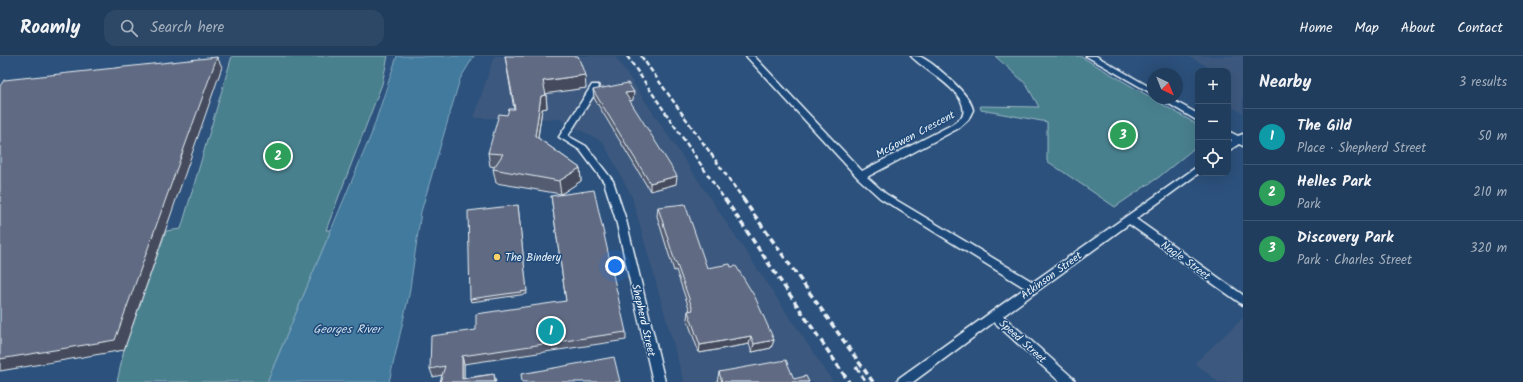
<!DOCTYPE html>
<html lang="en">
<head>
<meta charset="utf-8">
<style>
	body { margin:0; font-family:Kalam,sans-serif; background:#2d4866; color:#f1f3f6 }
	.controls { position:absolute; right:12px; top:12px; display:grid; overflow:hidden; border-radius:8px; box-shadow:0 4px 16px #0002 }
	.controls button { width:36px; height:36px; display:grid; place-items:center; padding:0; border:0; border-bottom:1px solid #3e5672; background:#213d5d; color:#f1f3f6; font:20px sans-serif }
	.compass { position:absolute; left:1147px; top:12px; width:36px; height:36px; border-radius:50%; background:#213d5d; box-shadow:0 4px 16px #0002; rotate:137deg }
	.you { position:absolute; left:615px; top:210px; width:14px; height:14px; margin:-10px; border:3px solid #fff; border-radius:50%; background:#1a73e8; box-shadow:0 0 0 6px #1a73e833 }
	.badge { display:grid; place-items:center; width:26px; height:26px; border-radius:50%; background:#ffd166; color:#fff; font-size:13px; font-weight:700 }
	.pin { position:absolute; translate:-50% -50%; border:2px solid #fff; box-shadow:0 1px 4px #0006 }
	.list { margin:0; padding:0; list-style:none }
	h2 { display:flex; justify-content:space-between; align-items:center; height:52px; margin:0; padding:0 16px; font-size:17px }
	h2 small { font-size:13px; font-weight:400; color:#a2aebc }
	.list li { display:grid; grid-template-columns:26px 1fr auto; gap:12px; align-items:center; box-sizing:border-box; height:56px; padding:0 16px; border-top:1px solid #3e5672 }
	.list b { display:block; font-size:15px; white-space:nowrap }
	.list p { margin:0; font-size:13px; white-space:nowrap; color:#a2aebc }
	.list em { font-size:13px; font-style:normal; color:#a2aebc }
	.icon { flex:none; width:22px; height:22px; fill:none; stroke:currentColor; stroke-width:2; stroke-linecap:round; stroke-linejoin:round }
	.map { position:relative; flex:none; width:1243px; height:326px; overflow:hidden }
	header { display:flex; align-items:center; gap:24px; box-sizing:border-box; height:56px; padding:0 20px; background:#213d5d; border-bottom:1px solid #3e5672 }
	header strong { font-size:19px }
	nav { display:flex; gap:22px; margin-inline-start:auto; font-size:14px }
	.search { width:280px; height:36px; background:#2d4866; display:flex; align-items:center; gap:10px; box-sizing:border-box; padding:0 14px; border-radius:12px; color:#a2aebc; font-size:15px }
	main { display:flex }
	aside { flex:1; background:#213d5d }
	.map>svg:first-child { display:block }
	.built { fill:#3c597e }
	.green { fill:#4a808e; stroke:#99b8c3 }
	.water { fill:#427a9d; stroke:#84aac1 }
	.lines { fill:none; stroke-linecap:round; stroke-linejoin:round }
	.minor-casing { stroke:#e8f1f8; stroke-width:3 }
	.minor { fill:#1f4a7a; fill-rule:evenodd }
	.rail-far1 { stroke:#e8f1f8; stroke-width:2.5; stroke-dasharray:5 2.5; stroke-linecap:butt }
	.rail { stroke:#e8f1f8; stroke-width:3.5; stroke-dasharray:6 3.5; stroke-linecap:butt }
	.wall { fill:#535c70; stroke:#e8f1f8 }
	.shaded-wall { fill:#444b5b; stroke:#e8f1f8 }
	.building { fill:#616b82; stroke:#e8f1f8 }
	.poi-dot { fill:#ffd166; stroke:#1f4a7a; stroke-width:1.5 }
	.labels { text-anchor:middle; stroke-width:3; stroke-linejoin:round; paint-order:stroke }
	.street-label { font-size:11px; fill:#e8f1f8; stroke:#1f4a7a }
	.poi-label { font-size:11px; fill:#e8f1f8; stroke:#1f4a7a; text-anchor:start }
	.water-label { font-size:12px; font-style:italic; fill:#cfdfea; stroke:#1f4a7a }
</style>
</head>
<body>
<header>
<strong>Roamly</strong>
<div class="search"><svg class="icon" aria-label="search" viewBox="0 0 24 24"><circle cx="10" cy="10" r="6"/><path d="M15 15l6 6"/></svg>Search here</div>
<nav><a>Home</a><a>Map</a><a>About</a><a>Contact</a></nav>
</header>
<main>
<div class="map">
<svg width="1243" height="326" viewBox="0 0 1243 326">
	<rect width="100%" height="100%" fill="#2c517c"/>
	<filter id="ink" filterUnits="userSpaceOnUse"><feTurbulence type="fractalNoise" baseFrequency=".025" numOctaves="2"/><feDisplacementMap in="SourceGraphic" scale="8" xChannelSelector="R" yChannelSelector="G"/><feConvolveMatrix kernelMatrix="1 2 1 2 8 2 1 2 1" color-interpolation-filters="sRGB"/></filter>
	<g filter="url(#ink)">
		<g class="built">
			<path d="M494 0H615L833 326H684L632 141 603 86 559 63 474 62Z"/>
			<path d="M1188 0H1243V57L1228 49V15H1205L1210 12Z"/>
			<path d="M1243 262V326H1218L1195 307Z"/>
		</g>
		<g class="green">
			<path d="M232 0H388L382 28 326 174H331L267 326H117L124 294 166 175 181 173Z"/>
			<path d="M995 0H1080L1198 69V89L1159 121 1115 151 1047 105V66L981 54 980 50 1039 51 1026 28Z"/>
		</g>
		<path class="water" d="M397 0H474L460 23 421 156 409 239 389 326H267L371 79Z"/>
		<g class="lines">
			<g class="minor-casing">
				<g id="minor">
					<path d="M746 0H754L862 115 953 68 962 61C973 38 923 14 911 0 914 0 918 0 921 1 934 7 971 39 973 54L968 64 959 72 867 121 886 138 1033 226 1198 110 1199 117 1136 163 1243 239V249L1129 168 1003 260 1073 322 1075 326H1060L994 266 913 326H897L899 322 1025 232 880 142 858 122Z"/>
					<path d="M1086 0H1096L1153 33V38Z"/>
					<path d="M592 29H598L599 31 568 80 586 90 613 125 626 164 665 326H653L616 164 604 126 580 94 559 81Z"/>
					<path d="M1159 42H1169L1198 58V65Z"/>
					<path d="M1228 75 1238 80 1243 78V90L1239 88 1228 95V88L1232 84 1228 82Z"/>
				</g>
			</g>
			<use href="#minor" class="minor"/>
			<g class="rail-far1">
				<path d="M627 0 725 144"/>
				<path d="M641 0 744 144"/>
			</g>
			<g class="rail">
				<path d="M725 143 849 326"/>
				<path d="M743 143 873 326"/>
				<path d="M856 311 866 326"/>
			</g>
		</g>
		<g class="wall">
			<path d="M505 0 586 32 546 37 547 52 542 53 538 82 580 112 581 125 561 138 496 127 493 113 495 111 490 110 488 97 507 59 514 53Z"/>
			<path d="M593 34 633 44 629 45 676 128 650 135 594 42Z"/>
			<path d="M551 140 626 276V284L464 308V322L494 318 496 326H440L442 319 433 321 430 313 476 274 566 245Z"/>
			<path d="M518 149 527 238 471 246 470 243Z"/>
			<path d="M658 151 707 212 774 284 771 292 752 296 749 288 699 297 687 263 688 255H690L676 214 674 215 657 160Z"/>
			<path d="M719 316 794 323 809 326H717Z"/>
		</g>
		<g class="shaded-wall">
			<path d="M217 1 222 11 124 294 0 315V303Z"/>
			<path d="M585 19 586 32 544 38 543 25Z"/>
			<path d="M634 36 633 44 625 46V37Z"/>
			<path d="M546 39 547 52 542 53 536 93 535 80 541 40Z"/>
			<path d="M580 112 581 125 561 138 559 125Z"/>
			<path d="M677 120 676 128 650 135V127Z"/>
			<path d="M751 280 749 288 699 297 700 289Z"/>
			<path d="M774 284 771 292 752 296 754 288Z"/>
			<path d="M462 300 464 308V326L462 323Z"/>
		</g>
		<g class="building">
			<path d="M505 0H578L585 19 543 25 546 39 541 40 535 80 580 112 559 125 493 113 503 98 488 97 499 58 507 59 509 53H515Z"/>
			<path d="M217 1 115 284 0 303V30L4 24Z"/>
			<path d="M628 27 634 36 625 37 677 120 650 127 593 34Z"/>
			<path d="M594 134 626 276 462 300V323L494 318 495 326H440L445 310 430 313 431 280 476 274V258L566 245 551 140Z"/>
			<path d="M685 148 707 212 730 208 731 211 736 210 755 241 774 284 754 288 751 280 700 289 688 255 693 254 676 206H675L658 151Z"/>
			<path d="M518 149 527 235 470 243 468 155Z"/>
			<path d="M614 301 620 326H522L521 318Z"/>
			<path d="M786 304 794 323 806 320 809 326H722L719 316Z"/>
		</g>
	</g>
	<circle class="poi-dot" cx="497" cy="201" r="4"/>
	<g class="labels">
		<g class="street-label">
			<text transform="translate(915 78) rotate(-28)" y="4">McGowen Crescent</text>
			<text transform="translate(1186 204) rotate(36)" y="4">Nagle Street</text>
			<text transform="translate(1051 219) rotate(-36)" y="4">Atkinson Street</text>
			<text transform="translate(644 264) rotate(77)" y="4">Shepherd Street</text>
			<text transform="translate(1023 285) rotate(42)" y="4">Speed Street</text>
		</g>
		<g class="poi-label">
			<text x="505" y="205">The Bindery</text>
		</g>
		<g class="water-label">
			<text x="347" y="277">Georges River</text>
		</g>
	</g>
</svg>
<div class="controls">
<button>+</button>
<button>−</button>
<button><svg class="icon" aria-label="locate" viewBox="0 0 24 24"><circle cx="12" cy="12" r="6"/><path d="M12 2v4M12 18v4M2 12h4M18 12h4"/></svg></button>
</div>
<svg class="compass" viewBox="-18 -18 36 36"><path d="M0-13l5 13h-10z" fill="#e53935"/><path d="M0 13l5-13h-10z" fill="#a2aebc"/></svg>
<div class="you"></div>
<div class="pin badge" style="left:551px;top:275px;background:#0f9aa8">1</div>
<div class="pin badge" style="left:278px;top:100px;background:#2e9e5b">2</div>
<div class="pin badge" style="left:1123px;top:79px;background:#2e9e5b">3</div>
</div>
<aside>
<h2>Nearby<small>3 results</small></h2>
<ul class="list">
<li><span class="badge" style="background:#0f9aa8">1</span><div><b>The Gild</b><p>Place · Shepherd Street</p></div><em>50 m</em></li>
<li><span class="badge" style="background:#2e9e5b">2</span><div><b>Helles Park</b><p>Park</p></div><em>210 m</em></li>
<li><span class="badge" style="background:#2e9e5b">3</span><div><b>Discovery Park</b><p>Park · Charles Street</p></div><em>320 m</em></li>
</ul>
</aside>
</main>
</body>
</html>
